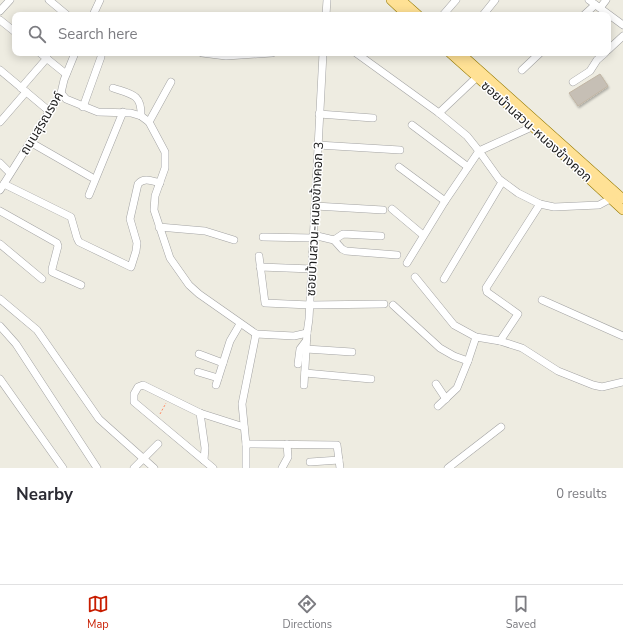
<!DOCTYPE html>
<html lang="en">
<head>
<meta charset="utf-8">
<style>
	body { margin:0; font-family:"Nunito Sans","Noto Sans Thai",sans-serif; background:#f7f7f7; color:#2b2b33 }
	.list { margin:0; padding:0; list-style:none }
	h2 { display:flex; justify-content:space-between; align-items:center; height:52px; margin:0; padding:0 16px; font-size:17px }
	h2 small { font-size:13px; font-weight:400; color:#7c7c81 }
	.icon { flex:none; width:22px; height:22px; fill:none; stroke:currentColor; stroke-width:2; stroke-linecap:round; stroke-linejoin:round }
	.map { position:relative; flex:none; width:623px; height:468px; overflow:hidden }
	.search { position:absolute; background:#fff; box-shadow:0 2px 10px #0003; left:12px; right:12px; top:12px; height:44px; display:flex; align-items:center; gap:10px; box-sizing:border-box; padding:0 14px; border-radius:8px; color:#7c7c81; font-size:15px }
	.sheet { height:116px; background:#fff }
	nav { display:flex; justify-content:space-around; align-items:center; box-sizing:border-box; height:56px; border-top:1px solid #e1e1e2; background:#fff; font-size:11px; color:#7c7c81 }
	nav a { display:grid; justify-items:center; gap:2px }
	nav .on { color:#c81d00 }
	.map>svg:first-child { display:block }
	.building { fill:#c6bfb5; stroke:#c0b4a3; filter:url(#shadow) }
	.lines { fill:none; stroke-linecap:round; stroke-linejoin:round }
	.minor-casing { stroke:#a3a3a3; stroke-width:8 }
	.major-casing { stroke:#947900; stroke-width:10 }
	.path { stroke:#ff8962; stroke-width:1; stroke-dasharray:2 2; stroke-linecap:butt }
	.minor { stroke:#fff; stroke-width:7 }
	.major { stroke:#ffe195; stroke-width:9 }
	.labels { text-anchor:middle; stroke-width:3; stroke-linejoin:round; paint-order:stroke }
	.street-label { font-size:13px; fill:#1c1c1c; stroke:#fff }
</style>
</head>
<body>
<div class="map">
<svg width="623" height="468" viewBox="0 0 623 468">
	<defs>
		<filter id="shadow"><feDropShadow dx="1" dy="2" stdDeviation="1" flood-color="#0004"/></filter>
	</defs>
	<rect width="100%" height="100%" fill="#eeece1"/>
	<path class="building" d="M600 74 608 86 578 106 569 93Z"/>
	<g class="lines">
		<g class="minor-casing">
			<g id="minor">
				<path d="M49 0 67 15"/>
				<path d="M589 0 623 25"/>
				<path d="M600 8 606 0"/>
				<path d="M0 11 10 0"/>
				<path d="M93 15 100 0"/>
				<path d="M326 15 327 0"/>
				<path d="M443 15 456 0"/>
				<path d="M483 15 495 0"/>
				<path d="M584 15 595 5"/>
				<path d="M0 20 15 32"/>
				<path d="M608 50 623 36"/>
				<path d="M40 53 66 74"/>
				<path d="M202 53 226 56 272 53"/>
				<path d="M356 53 439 113 467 136 479 151 499 179 518 193 540 204 554 207 599 205 612 198"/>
				<path d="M0 70 49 111"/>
				<path d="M522 70 540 53"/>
				<path d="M573 82 590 71 597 60 605 53"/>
				<path d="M21 88 47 58"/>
				<path d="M113 88C131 94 142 94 141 116"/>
				<path d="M61 93 66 99 98 112 131 113 141 116 149 122 165 152V168L155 196 154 210 170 258 189 285 199 294 256 334"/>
				<path d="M83 107 101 57"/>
				<path d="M439 113 477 77"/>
				<path d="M319 114 373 118"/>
				<path d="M0 122 26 92"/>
				<path d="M149 122 171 82"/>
				<path d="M412 125 468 167"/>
				<path d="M30 142 91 177"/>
				<path d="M318 145 400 150"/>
				<path d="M0 163 10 173"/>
				<path d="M399 167 445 201"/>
				<path d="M4 184 71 217 77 238 79 242 131 267 136 251 137 243 130 219 138 184C144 177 152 181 160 183"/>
				<path d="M0 190 61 93 64 80 75 53"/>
				<path d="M89 195 123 112"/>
				<path d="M315 206 383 210"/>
				<path d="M392 209 423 235"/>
				<path d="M0 211 57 243 58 246 52 269V272L81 285"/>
				<path d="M159 227 205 231 234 240"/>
				<path d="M313 235 334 240 342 249 346 251 397 255"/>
				<path d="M263 237 313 238"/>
				<path d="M334 240 343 234 381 236"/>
				<path d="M0 244 42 279"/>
				<path d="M259 256 265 303 310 305 384 304"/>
				<path d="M407 263 445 201 479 151 536 125"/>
				<path d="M260 267 312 269"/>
				<path d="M415 277 454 325 476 337 500 341 518 314 487 292 486 288 540 204"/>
				<path d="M444 279 502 182"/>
				<path d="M0 299 37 330 99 419 154 468"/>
				<path d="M542 300 623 336"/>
				<path d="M393 305 440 348 454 356 468 361"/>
				<path d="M0 326 16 344 97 468"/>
				<path d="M256 334 294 336 307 333"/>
				<path d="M500 341 522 348 558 371 593 385 602 387 623 382"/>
				<path d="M306 349 352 352"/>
				<path d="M199 354 223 363"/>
				<path d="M298 364 300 349 306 341"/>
				<path d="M198 372 218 378"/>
				<path d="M305 373 371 379"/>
				<path d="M0 379 63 468"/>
				<path d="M436 384 446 399"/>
				<path d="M216 385 230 341 240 324"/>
				<path d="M304 385 307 333 309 319 323 53"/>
				<path d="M438 406 457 388 468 361 476 337"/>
				<path d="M200 413 205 448 204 460"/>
				<path d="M246 444 337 445 340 468"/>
				<path d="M310 462 339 460"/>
				<path d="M134 468 158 444"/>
				<path d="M213 468 134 402V394L138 387 143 385 200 413 244 427"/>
				<path d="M246 468V444L242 404 256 334"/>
				<path d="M282 468 288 457 287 444"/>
				<path d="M448 468 501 427"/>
			</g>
		</g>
		<g class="major-casing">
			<g id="major">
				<path d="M391 0 407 15"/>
				<path d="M401 0 418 15"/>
				<path d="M450 53 533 127 623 210"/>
				<path d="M460 53 623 199"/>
			</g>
		</g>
		<path class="path" d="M160 414 166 403"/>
		<use href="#minor" class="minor"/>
		<use href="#major" class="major"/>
	</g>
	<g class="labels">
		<g class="street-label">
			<text transform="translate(41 123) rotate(-59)" y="5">ถนนสุรณรงค์</text>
			<text transform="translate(537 131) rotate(42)" y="5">ซอยบ้านสวน-หนองข้างคอก</text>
			<text transform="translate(314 219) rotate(-87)" y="5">ซอยบ้านสวน-หนองข้างคอก 3</text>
		</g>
	</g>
</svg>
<div class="search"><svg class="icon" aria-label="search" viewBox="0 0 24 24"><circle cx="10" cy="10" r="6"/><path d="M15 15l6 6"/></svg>Search here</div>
</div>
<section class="sheet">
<h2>Nearby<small>0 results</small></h2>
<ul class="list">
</ul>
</section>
<nav>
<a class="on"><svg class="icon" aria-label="map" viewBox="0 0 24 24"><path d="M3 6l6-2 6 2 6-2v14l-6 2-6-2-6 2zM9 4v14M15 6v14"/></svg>Map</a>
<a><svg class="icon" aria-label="directions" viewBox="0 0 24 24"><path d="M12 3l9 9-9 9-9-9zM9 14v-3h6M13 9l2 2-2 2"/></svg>Directions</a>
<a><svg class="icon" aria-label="saved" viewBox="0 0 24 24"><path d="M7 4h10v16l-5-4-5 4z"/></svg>Saved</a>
</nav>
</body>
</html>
